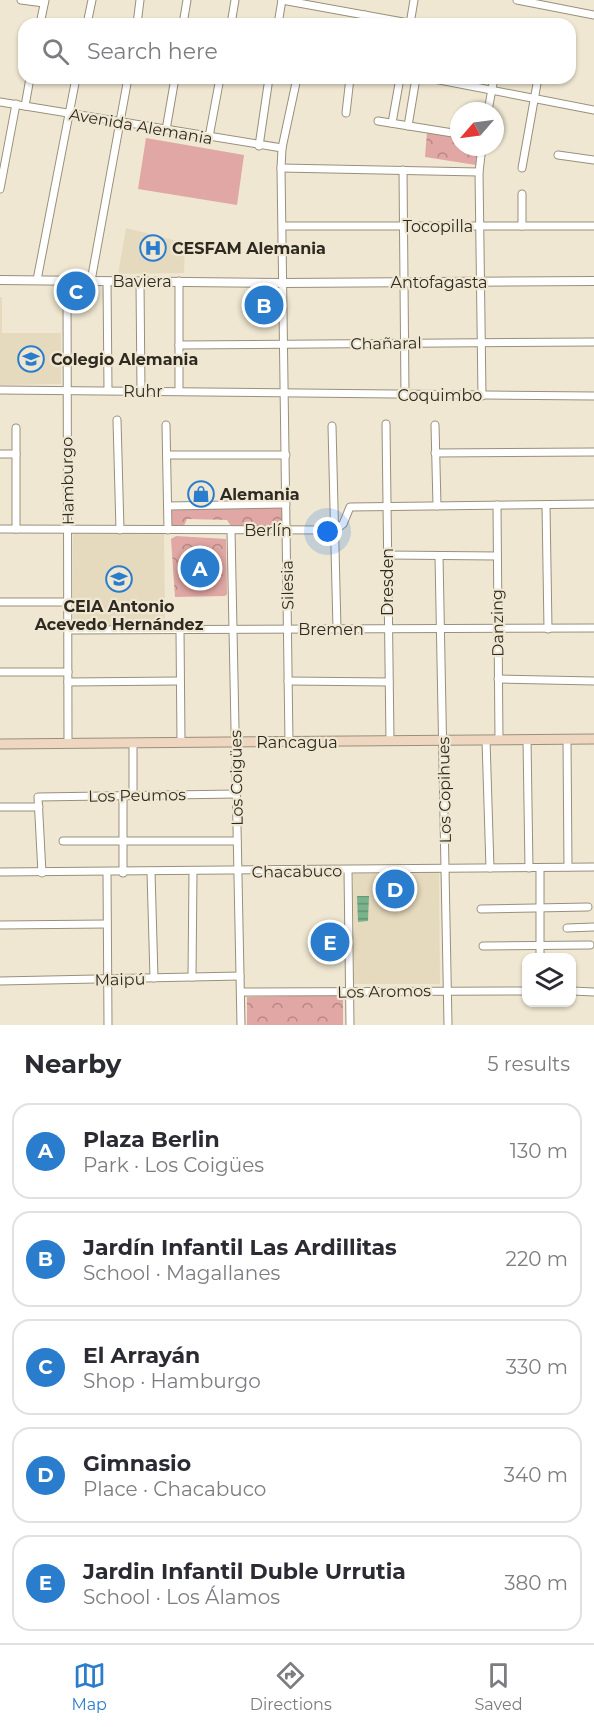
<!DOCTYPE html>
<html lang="en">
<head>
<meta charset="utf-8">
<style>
	body { margin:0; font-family:Montserrat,sans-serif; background:#f2f2f3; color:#2b2b33 }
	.controls { position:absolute; right:18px; bottom:18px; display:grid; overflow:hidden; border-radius:12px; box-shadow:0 2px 4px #0004 }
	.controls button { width:54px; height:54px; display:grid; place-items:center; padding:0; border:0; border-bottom:2px solid #e1e1e2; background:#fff; color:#2b2b33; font:30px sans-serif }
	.compass { position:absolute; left:450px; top:102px; width:54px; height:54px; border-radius:50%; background:#fff; box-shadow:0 2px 4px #0004; rotate:242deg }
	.you { position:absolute; left:328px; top:532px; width:21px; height:21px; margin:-15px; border:4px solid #fff; border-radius:50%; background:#1a73e8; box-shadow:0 0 0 9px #1a73e833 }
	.badge { display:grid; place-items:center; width:39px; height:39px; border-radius:50%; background:#2a7dcc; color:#fff; font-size:20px; font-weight:700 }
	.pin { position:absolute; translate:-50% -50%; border:3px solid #fff; box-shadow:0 2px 6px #0006 }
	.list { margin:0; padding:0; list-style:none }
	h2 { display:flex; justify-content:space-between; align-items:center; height:78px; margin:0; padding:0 24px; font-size:26px }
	h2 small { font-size:20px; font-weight:400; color:#7c7c81 }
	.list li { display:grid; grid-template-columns:39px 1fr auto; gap:18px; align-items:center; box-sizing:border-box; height:96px; margin:0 12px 12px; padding:0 12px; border:2px solid #e1e1e2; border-radius:18px }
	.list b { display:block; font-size:22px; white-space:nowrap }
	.list p { margin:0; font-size:20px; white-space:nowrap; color:#7c7c81 }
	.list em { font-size:20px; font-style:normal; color:#7c7c81 }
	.icon { flex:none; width:33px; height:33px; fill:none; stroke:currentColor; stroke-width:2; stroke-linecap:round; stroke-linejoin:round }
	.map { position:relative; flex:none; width:594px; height:1025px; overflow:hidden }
	.search { position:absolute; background:#fff; box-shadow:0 2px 4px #0004; left:18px; right:18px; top:18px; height:66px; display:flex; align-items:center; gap:15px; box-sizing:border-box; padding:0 21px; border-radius:18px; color:#7c7c81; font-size:22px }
	.sheet { height:618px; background:#fff }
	nav { display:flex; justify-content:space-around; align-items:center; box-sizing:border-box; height:84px; border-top:2px solid #e1e1e2; background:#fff; font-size:16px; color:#7c7c81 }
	nav a { display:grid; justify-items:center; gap:3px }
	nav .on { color:#2a7dcc }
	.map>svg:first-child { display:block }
	.built { fill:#e6dabe }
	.grass { fill:#e0a7a4 }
	.park { fill:url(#park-crowns) }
	.water { fill:url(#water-rules) }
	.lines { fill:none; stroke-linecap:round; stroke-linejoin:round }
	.minor-casing { stroke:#98907c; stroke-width:9 }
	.tertiary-casing { stroke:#98907c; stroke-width:10 }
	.secondary-casing { stroke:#98907c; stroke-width:11 }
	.minor { stroke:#fff; stroke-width:7 }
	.tertiary { stroke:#fff; stroke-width:8 }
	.secondary { stroke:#efd6c1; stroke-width:9 }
	.labels { text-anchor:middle; stroke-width:4.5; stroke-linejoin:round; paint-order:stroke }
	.street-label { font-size:16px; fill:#2e2a22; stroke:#efe7d1 }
	.poi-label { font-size:16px; font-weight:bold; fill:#2e2a22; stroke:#efe7d1; text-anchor:start }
</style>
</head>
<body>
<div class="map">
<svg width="594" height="1025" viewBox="0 0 594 1025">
	<defs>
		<pattern id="park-crowns" width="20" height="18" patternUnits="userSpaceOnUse" patternTransform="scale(1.5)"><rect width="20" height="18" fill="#e0a7a4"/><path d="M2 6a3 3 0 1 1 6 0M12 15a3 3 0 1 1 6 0" fill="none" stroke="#b68885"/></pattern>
		<pattern id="water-rules" width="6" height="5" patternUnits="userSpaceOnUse" patternTransform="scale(1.5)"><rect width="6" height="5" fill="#7ab28b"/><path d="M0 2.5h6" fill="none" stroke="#649171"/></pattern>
	</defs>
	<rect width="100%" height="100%" fill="#efe7d1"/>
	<g class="built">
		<path d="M126 228 185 243 184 273 118 274Z"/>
		<path d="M273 294 274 314 254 316V296Z"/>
		<path d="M0 297H2V333H61V384L0 385Z"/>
		<path d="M164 533 165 624 73 626V534Z"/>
		<path d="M439 872 440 984H354L353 874Z"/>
		<rect x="324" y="932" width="12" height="20"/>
	</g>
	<path class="grass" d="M146 138 244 155 237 205 138 189Z"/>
	<g class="park">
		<path d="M427 132 459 137V147H478L476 165 425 157Z"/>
		<path d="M283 506 282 528 233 529 227 520 187 519 183 528H171L172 510Z"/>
		<path d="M176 536 226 539 227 594 225 596 175 597 171 539Z"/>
		<path d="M343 995V1025H247V997Z"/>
	</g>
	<path class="water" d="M357 896H369L368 921 358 922Z"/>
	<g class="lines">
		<g class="minor-casing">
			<g id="minor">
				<path d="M21 0 44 3"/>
				<path d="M282 0 414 24"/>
				<path d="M517 0 594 15"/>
				<path d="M40 24 45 0"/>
				<path d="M87 24 92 0"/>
				<path d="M137 24 140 0"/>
				<path d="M183 24 187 0"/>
				<path d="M231 24 235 0"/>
				<path d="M278 24 282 0"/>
				<path d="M363 24 365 15"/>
				<path d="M410 24 414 0"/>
				<path d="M429 78 594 110"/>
				<path d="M0 102 282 148"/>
				<path d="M25 106 30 78"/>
				<path d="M488 111 494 78"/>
				<path d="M346 113 350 78"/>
				<path d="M378 121 459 134"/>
				<path d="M392 123 400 78"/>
				<path d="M408 126 416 78"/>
				<path d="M166 130 175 78"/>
				<path d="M209 137 220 78"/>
				<path d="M259 146 269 78"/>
				<path d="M558 155 594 160"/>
				<path d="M281 168 479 172"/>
				<path d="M522 168 538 78"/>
				<path d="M403 170 405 395"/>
				<path d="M0 189 16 104"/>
				<path d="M522 194V226"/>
				<path d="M283 226H594"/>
				<path d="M37 280 76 78"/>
				<path d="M67 280 68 743"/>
				<path d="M91 281 128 78"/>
				<path d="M107 281 108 390"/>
				<path d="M179 281V391"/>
				<path d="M140 282 141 391"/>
				<path d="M179 345 594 342"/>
				<path d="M0 390 594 396"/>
				<path d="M482 396 479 172 482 147"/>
				<path d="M117 420 120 530"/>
				<path d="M386 424 390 741"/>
				<path d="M166 425 168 530"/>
				<path d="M435 425 437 506"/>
				<path d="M332 426 337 629"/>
				<path d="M435 453 594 452"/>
				<path d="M0 454H16"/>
				<path d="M167 455H286"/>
				<path d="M497 505 499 740"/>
				<path d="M546 505 548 629"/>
				<path d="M168 506 286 504"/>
				<path d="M0 529 335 530 343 524 350 507 594 504"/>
				<path d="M16 529V428"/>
				<path d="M231 530 241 1025"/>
				<path d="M387 555 497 556"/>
				<path d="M439 556 448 1025"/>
				<path d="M0 602H67"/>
				<path d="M68 630 594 628"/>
				<path d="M180 630 181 742"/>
				<path d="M0 672H68"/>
				<path d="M498 679 594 681"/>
				<path d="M288 681 389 682"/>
				<path d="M68 682 179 681"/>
				<path d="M567 739 568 867"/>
				<path d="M486 740 490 868"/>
				<path d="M527 740 529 868"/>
				<path d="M289 742 281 168 282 148 297 78"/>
				<path d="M133 796V743"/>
				<path d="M0 807H39"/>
				<path d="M63 841H237"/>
				<path d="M540 868V957"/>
				<path d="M348 870 350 1025"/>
				<path d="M0 872 594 867"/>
				<path d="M107 872 108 1025"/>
				<path d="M151 872 154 978"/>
				<path d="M42 873 38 797 236 794"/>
				<path d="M123 873V796"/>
				<path d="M481 909 588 907"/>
				<path d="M0 925 107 924"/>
				<path d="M567 928 594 927"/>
				<path d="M483 946 590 945"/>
				<path d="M192 977 193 872"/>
				<path d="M0 981 240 976"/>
				<path d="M572 991 594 992"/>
				<path d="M241 992 526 991"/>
			</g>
		</g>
		<g class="tertiary-casing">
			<path id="tertiary" d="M0 280 283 283 594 281"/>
		</g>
		<g class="secondary-casing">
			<path id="secondary" d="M0 744 594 739"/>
		</g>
		<use href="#minor" class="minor"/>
		<use href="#tertiary" class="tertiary"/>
		<use href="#secondary" class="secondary"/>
	</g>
	<defs>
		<g id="hospital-ring" transform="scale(1.35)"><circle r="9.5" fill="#efe7d1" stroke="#2a7dcc" stroke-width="1.5"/><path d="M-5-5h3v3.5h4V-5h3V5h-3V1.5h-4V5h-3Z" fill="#2a7dcc"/></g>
		<g id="school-ring" transform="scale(1.35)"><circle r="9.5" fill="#efe7d1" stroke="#2a7dcc" stroke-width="1.5"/><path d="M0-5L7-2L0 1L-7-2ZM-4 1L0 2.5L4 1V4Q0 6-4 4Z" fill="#2a7dcc"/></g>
		<g id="shop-ring" transform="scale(1.35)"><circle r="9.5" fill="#efe7d1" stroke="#2a7dcc" stroke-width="1.5"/><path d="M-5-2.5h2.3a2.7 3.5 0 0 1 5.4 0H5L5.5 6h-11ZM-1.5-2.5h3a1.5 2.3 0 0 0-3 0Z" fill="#2a7dcc"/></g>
	</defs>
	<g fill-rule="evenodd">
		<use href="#hospital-ring" x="153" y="248"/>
		<use href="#school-ring" x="31" y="359"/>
		<use href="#shop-ring" x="201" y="494"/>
		<use href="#school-ring" x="119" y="579"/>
	</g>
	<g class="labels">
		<g class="street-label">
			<text transform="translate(141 126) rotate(10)" y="6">Avenida Alemania</text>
			<text x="438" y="232">Tocopilla</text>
			<text x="142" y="287">Baviera</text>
			<text x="439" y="288">Antofagasta</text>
			<text transform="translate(386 343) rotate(-1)" y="6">Chañaral</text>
			<text x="143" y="397">Ruhr</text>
			<text x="440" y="401">Coquimbo</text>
			<text transform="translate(67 481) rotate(-91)" y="6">Hamburgo</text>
			<text x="268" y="536">Berlín</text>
			<text transform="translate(387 582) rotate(-90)" y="6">Dresden</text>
			<text transform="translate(287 585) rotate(-91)" y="6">Silesia</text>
			<text transform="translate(497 623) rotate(-91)" y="6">Danzing</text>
			<text x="331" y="635">Bremen</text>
			<text x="297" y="748">Rancagua</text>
			<text transform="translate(236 778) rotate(-91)" y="6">Los Coigües</text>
			<text transform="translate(444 790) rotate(-91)" y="6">Los Copihues</text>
			<text transform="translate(137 795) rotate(-1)" y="6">Los Peumos</text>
			<text transform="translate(297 871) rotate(-1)" y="6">Chacabuco</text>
			<text transform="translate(120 979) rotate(-1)" y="6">Maipú</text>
			<text transform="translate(384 991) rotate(-1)" y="6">Los Aromos</text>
		</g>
		<g class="poi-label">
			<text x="172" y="254">CESFAM Alemania</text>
			<text x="51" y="365">Colegio Alemania</text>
			<text x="220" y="500">Alemania</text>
			<text x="119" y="612" text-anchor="middle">CEIA Antonio<tspan x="119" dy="18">Acevedo Hernández</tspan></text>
		</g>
	</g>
</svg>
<div class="controls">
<button><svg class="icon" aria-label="layers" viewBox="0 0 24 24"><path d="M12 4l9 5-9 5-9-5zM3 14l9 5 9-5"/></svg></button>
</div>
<svg class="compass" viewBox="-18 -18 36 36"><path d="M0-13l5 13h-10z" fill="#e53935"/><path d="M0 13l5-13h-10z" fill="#7c7c81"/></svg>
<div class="you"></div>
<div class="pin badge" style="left:200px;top:568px">A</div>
<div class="pin badge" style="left:264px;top:305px">B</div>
<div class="pin badge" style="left:76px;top:291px">C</div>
<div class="pin badge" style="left:395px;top:889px">D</div>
<div class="pin badge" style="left:330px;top:942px">E</div>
<div class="search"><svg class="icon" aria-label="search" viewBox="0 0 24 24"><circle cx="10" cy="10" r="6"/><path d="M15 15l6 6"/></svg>Search here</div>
</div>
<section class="sheet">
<h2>Nearby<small>5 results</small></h2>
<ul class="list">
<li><span class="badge">A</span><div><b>Plaza Berlin</b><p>Park · Los Coigües</p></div><em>130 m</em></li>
<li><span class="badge">B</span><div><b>Jardín Infantil Las Ardillitas</b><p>School · Magallanes</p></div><em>220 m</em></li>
<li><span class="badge">C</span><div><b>El Arrayán</b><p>Shop · Hamburgo</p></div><em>330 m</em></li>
<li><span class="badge">D</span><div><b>Gimnasio</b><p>Place · Chacabuco</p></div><em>340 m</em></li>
<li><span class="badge">E</span><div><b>Jardin Infantil Duble Urrutia</b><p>School · Los Álamos</p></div><em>380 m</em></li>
</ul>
</section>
<nav>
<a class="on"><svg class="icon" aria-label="map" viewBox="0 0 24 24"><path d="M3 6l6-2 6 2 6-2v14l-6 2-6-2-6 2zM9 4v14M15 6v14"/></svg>Map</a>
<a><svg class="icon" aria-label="directions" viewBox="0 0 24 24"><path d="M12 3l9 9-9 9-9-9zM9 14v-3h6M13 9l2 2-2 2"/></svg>Directions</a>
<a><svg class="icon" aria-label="saved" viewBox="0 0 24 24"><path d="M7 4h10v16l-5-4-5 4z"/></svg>Saved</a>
</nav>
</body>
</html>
